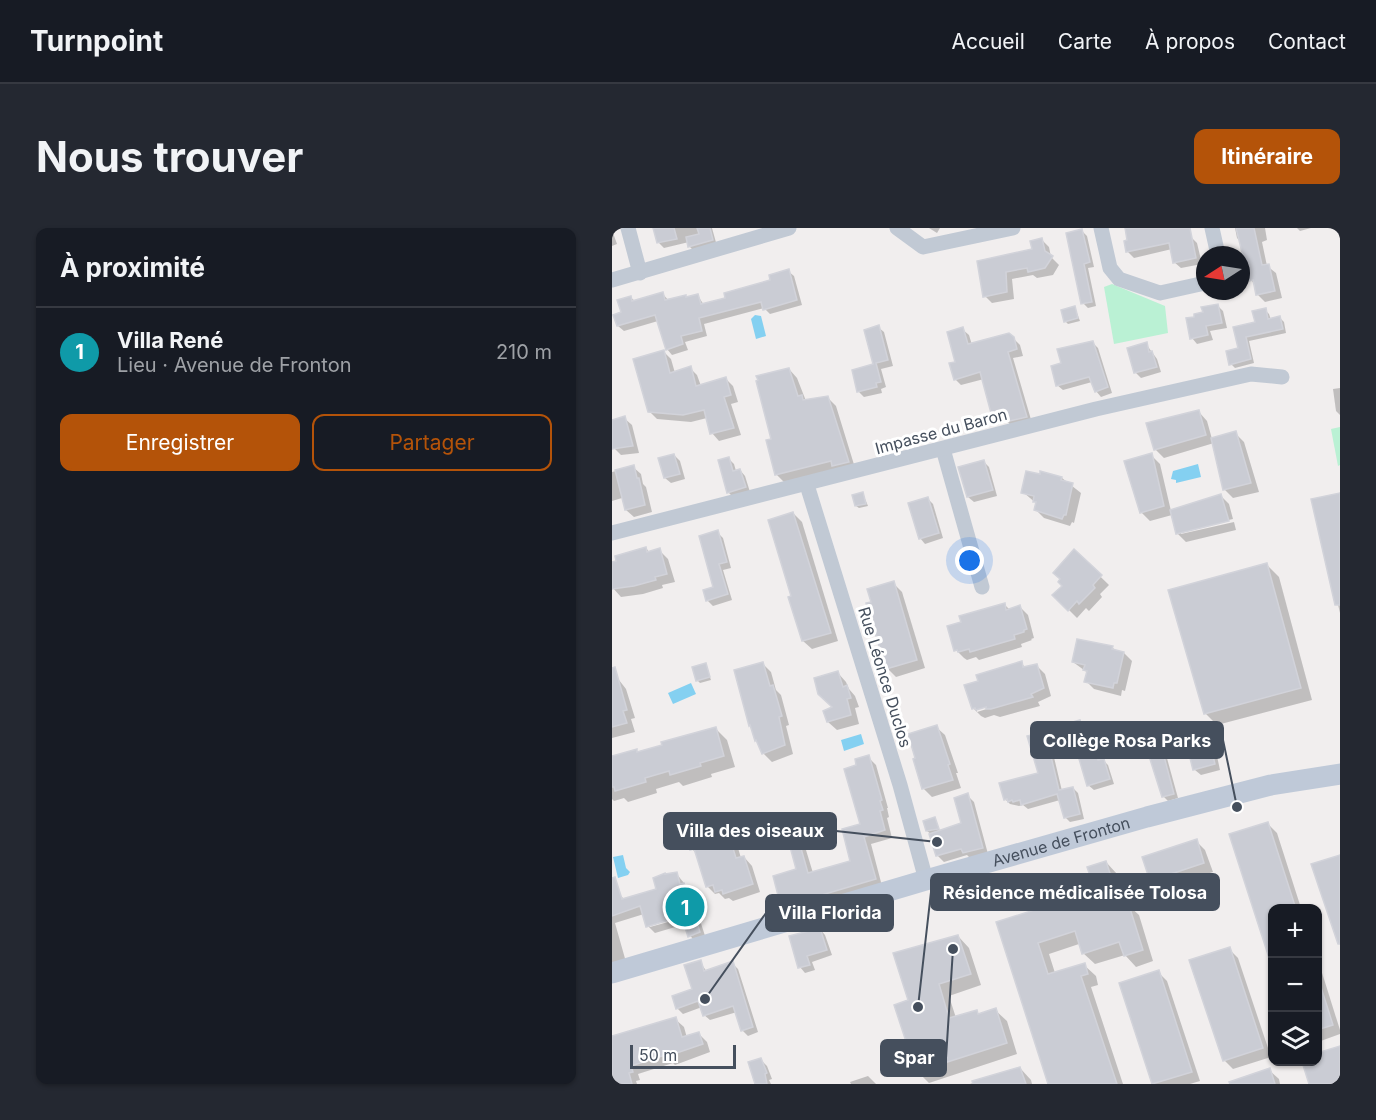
<!DOCTYPE html>
<html lang="fr">
<head>
<meta charset="utf-8">
<style>
	body { margin:0; font-family:Inter,sans-serif; background:#242831; color:#f1f3f6 }
	.controls { position:absolute; right:18px; bottom:18px; display:grid; overflow:hidden; border-radius:12px; box-shadow:0 2px 4px #0004 }
	.controls button { width:54px; height:54px; display:grid; place-items:center; padding:0; border:0; border-bottom:2px solid #363941; background:#171b24; color:#f1f3f6; font:30px sans-serif }
	.compass { position:absolute; left:584px; top:18px; width:54px; height:54px; border-radius:50%; background:#171b24; box-shadow:0 2px 4px #0004; rotate:258deg }
	.scale { position:absolute; left:18px; bottom:15px; width:106px; box-sizing:border-box; padding-left:6px; border:3px solid #454f5d; border-top:0; font-size:16px; line-height:21px; white-space:nowrap; color:#454f5d; -webkit-text-stroke:4px #fff; paint-order:stroke }
	.you { position:absolute; left:358px; top:333px; width:21px; height:21px; margin:-15px; border:4px solid #fff; border-radius:50%; background:#1a73e8; box-shadow:0 0 0 9px #1a73e833 }
	.badge { display:grid; place-items:center; width:39px; height:39px; border-radius:50%; background:#b45309; color:#fff; font-size:20px; font-weight:700 }
	.pin { position:absolute; translate:-50% -50%; border:3px solid #fff; box-shadow:0 2px 6px #0006 }
	.list { margin:0; padding:0; list-style:none }
	h2 { display:flex; justify-content:space-between; align-items:center; height:78px; margin:0; padding:0 24px; font-size:26px }
	h2 small { font-size:20px; font-weight:400; color:#9ea1a6 }
	.list li { display:grid; grid-template-columns:39px 1fr auto; gap:18px; align-items:center; box-sizing:border-box; height:90px; padding:0 24px; border-top:2px solid #363941 }
	.list b { display:block; font-size:22px; white-space:nowrap }
	.list p { margin:0; font-size:20px; white-space:nowrap; color:#9ea1a6 }
	.list em { font-size:20px; font-style:normal; color:#9ea1a6 }
	.actions { display:flex; gap:12px; padding:18px 24px }
	.actions a { flex:1; padding:14px 0; border:2px solid #b45309; border-radius:12px; text-align:center; font-size:21px; color:#b45309 }
	.actions .main { background:#b45309; color:#fff }
	.icon { flex:none; width:33px; height:33px; fill:none; stroke:currentColor; stroke-width:2; stroke-linecap:round; stroke-linejoin:round }
	.map { position:relative; flex:none; width:728px; height:856px; overflow:hidden; border-radius:12px }
	header { display:flex; align-items:center; gap:36px; box-sizing:border-box; height:84px; padding:0 30px; background:#171b24; border-bottom:2px solid #363941 }
	header strong { font-size:28px }
	nav { display:flex; gap:33px; margin-inline-start:auto; font-size:21px }
	.intro { display:flex; align-items:center; justify-content:space-between; box-sizing:border-box; height:144px; padding:0 36px }
	h1 { margin:0; font-size:42px }
	.button { padding:15px 27px; border-radius:12px; background:#b45309; color:#fff; font-size:21px; font-weight:700 }
	main { display:flex; gap:36px; padding:0 36px }
	aside { flex:1; background:#171b24; border-radius:12px; box-shadow:0 2px 4px #0004 }
	.map>svg:first-child { display:block }
	.green { fill:#baf1d4 }
	.water { fill:#84d0f1 }
	.shadow { fill:#0003; fill-rule:evenodd }
	.building { fill:#caccd4; stroke:#d2d3da; stroke-width:1.5 }
	.lines { fill:none; stroke-linecap:round; stroke-linejoin:round }
	.street { stroke:#c1c9d4; stroke-width:15 }
	.secondary { stroke:#bfc9d8; stroke-width:21 }
	.labels { text-anchor:middle; stroke-width:6; stroke-linejoin:round; paint-order:stroke }
	.street-label { font-size:16px; fill:#454f5d; stroke:#fff }
	.leader { fill:none; stroke:#454f5d; stroke-width:2 }
	.callout-dot { fill:#454f5d; stroke:#fff; stroke-width:2 }
	.callout { fill:#454f5d; stroke:#454f5d; stroke-width:2 }
	.callout-label { font-size:18px; text-anchor:middle; font-weight:bold; fill:#fff }
</style>
</head>
<body>
<header>
<strong>Turnpoint</strong>
<nav><a>Accueil</a><a>Carte</a><a>À propos</a><a>Contact</a></nav>
</header>
<div class="intro"><h1>Nous trouver</h1><a class="button">Itinéraire</a></div>
<main>
<aside>
<h2>À proximité<small></small></h2>
<ul class="list">
<li><span class="badge" style="background:#0f9aa8">1</span><div><b>Villa René</b><p>Lieu · Avenue de Fronton</p></div><em>210 m</em></li>
</ul>
<div class="actions"><a class="main">Enregistrer</a><a>Partager</a></div>
</aside>
<div class="map">
<svg width="728" height="856" viewBox="0 0 728 856">
	<rect width="100%" height="100%" fill="#f1eeee"/>
	<g class="green">
		<path d="M500 56 553 78 556 105 502 116 492 59Z"/>
		<path d="M728 199V237L726 238 719 201Z"/>
	</g>
	<g class="water">
		<path d="M143 87 149 88 154 108 144 111 139 91Z"/>
		<path d="M586 236 589 249 564 255V252L559 251 561 243Z"/>
		<path d="M79 455 84 466 61 476 56 465Z"/>
		<path d="M249 506 252 516 232 523 229 512Z"/>
		<path d="M11 627 14 640 18 644 16 647 6 650 1 629Z"/>
	</g>
	<g class="shadow">
		<path d="M43 0H100L105 18 83 24 78 19 77 14 52 20 47 15Z"/>
		<path d="M317 0H328L325 5Z"/>
		<path d="M514 0H562L579 9 585 15 590 36 569 40 562 34 560 21 522 30 516 24 517 13Z"/>
		<path d="M623 0H653L655 12 650 14 655 38 664 45 670 70 653 74 645 66 643 57 639 52 629 14 625 10Z"/>
		<path d="M685 0H699L688 3Z"/>
		<path d="M0 2 5 16 0 18Z"/>
		<path d="M470 3 475 8 482 39 476 40 484 78 476 80 471 75Z"/>
		<path d="M430 12 437 19 439 29 447 37 441 47 425 50 421 47 400 51 402 71 380 75 373 68 367 34 421 22Z"/>
		<path d="M176 43 182 48 190 77 158 86 152 80 92 96 95 108 73 114 76 122 60 127 55 121 46 93 12 103 6 98 18 69 23 73 50 65 57 73 86 68 92 77 115 71 160 53Z"/>
		<path d="M605 77 611 83 615 100 598 103 601 112 585 116 580 110 592 86Z"/>
		<path d="M463 80 468 93 456 96 453 93Z"/>
		<path d="M653 82 657 86 659 92 668 90 672 94 674 105 637 113 642 135 623 140 619 136 628 121 623 100 644 95Z"/>
		<path d="M266 99 272 104 281 138 269 141 274 159 269 161 270 165 252 169 247 164 242 143 263 137Z"/>
		<path d="M350 101 357 107 360 117 397 106 408 117 411 128 401 130 420 195 401 200 395 193 393 189 387 191 381 184 372 151 349 157 343 151Z"/>
		<path d="M481 115 486 120 500 165 489 169 484 163 480 154 451 162 445 157 451 136Z"/>
		<path d="M534 116 545 131 549 144 529 150 524 145Z"/>
		<path d="M52 124 59 131 63 145 78 140 85 147 89 158 114 151 121 158 126 174 119 176 129 207 107 213 100 205 95 190 79 194 45 191 37 183Z"/>
		<path d="M177 141 185 150 194 173 216 170 224 178 244 243 173 255 164 246 161 212Z"/>
		<path d="M728 160V187L724 183 721 161Z"/>
		<path d="M587 184 595 193 600 211 623 205 632 214 647 264 621 270 613 262 602 215 552 230 543 221Z"/>
		<path d="M12 190 20 197 27 225 9 227 2 220 0 193Z"/>
		<path d="M62 227 68 233 73 251 59 255 53 250Z"/>
		<path d="M539 227 548 236 559 283 609 268 617 276 621 291 569 303V306L622 294 624 302 574 314 565 305 560 287 538 293 529 284Z"/>
		<path d="M117 231 122 236 124 243 128 242 133 248 138 264 121 269 116 264Z"/>
		<path d="M372 234 377 239 385 268 362 274 356 269 348 240Z"/>
		<path d="M21 239 29 246 31 256 34 259 40 284 22 289 14 282 10 270 0 273V244Z"/>
		<path d="M429 245 450 250 469 265 462 295 460 294 458 298 432 290 424 282 425 276 411 264Z"/>
		<path d="M251 266 256 278 247 280 244 278Z"/>
		<path d="M728 266V385L701 272Z"/>
		<path d="M316 271 321 276 331 310 313 316 308 310Z"/>
		<path d="M181 285 190 294 226 413 200 421 191 413 181 369Z"/>
		<path d="M105 304 111 310 119 340 111 342 120 372 101 378 95 372 102 360Z"/>
		<path d="M34 320 38 325 47 322 56 331 63 354 50 357 51 360 31 366 9 369 0 359V336Z"/>
		<path d="M462 323 497 357 488 366 490 369 477 383 474 380 465 390 442 367 452 358Z"/>
		<path d="M655 337 667 349 700 472 605 497 593 485Z"/>
		<path d="M281 355 290 364 313 440 284 449 275 440 260 375Z"/>
		<path d="M392 376 398 382 408 379 416 387 422 410 419 411 420 412 409 416 410 419 367 432 364 429 355 432 352 430 344 422Z"/>
		<path d="M500 419 504 423 512 425 520 433 513 463 510 462 509 468 482 461 474 453 476 445 461 434Z"/>
		<path d="M150 435 159 444 164 462 169 467 177 497 174 498 181 526 160 534 150 524Z"/>
		<path d="M409 435 414 440 424 437 433 446 439 468 426 474 428 478 388 489 382 487 373 490 369 488 361 480 368 454ZM381 476V479L365 484V481Z"/>
		<path d="M93 436 99 452 88 455 85 452Z"/>
		<path d="M0 443 14 461 23 490 19 491 23 504 0 510Z"/>
		<path d="M226 445 234 454 237 461 243 468 247 479 243 480 247 496 225 502 216 494 222 480Z"/>
		<path d="M467 493 474 502H476L481 507 489 533 491 532 496 537 502 556 482 562 476 557 465 519 441 525 450 563 461 560 466 565 472 591 458 594 453 589 448 572 416 581 411 577 407 578 398 576 393 571 428 546 417 509 459 499Z"/>
		<path d="M324 499 333 507 346 545H344L349 560 320 569 311 560Z"/>
		<path d="M104 501 115 512 123 539 99 546 100 549 71 558 67 554 44 561 45 565 16 574 12 570 2 573 0 571V529L24 522 27 525Z"/>
		<path d="M597 513 603 519 608 542 589 547 583 542 577 519Z"/>
		<path d="M548 518 553 523 566 570 556 573 551 568Z"/>
		<path d="M256 529 264 537 276 580H275L277 589 275 590 280 610 259 616 270 658 178 686 171 678 186 642V614L194 622 201 645 240 634 250 597 246 538Z"/>
		<path d="M355 567 362 574 376 626 359 631 355 627 332 634 325 627 319 606 315 603 323 591 328 603 350 596Z"/>
		<path d="M98 592 102 595 111 592 120 600 129 630 132 629 140 638 148 664 121 673 117 670 113 671 107 665 103 666 95 658 86 627 80 621 89 599Z"/>
		<path d="M656 596 665 605 689 680H660V736L619 607Z"/>
		<path d="M584 613 593 622 601 644 548 661 539 652Z"/>
		<path d="M494 634 505 646 515 676 527 687 541 733 524 739 513 727 483 736 471 725 467 716 437 726 443 745 472 737 484 748 486 757 479 759 511 856H437L386 695 444 677 448 681 487 669Z"/>
		<path d="M64 645 79 664 94 711 84 715 70 697 43 705 36 698 32 686 3 695 14 734 0 738V669L8 667 13 672 46 662ZM73 686 74 689 38 699V696Z"/>
		<path d="M208 701 213 707 220 727 200 734 203 742 193 745 188 739Z"/>
		<path d="M346 708 357 720 369 757 337 768 344 790 367 787 383 782 395 793 405 826 317 855 305 843 298 773Z"/>
		<path d="M617 721 626 730 659 829 621 841 612 832Z"/>
		<path d="M706 732 728 802V806L706 814Z"/>
		<path d="M88 734 95 744 120 735 126 741 146 804 136 808 130 802 125 784 98 792 92 787 90 779 71 786 65 780 81 762Z"/>
		<path d="M546 744 555 753 588 853 578 856H541L509 756Z"/>
		<path d="M63 791 72 799 75 810 87 806 95 814 98 824 63 837 61 835 26 846 28 852 24 853 25 856H0V810Z"/>
		<path d="M149 832 155 838 160 851 157 852 159 856H144Z"/>
		<path d="M408 840 419 852 420 856H358Z"/>
		<path d="M657 842 667 851 668 856H620Z"/>
		<path d="M256 848 264 856H239L238 854Z"/>
	</g>
	<g class="building">
		<path d="M41 0H62L65 11 45 15Z"/>
		<path d="M85 0H98L101 12 76 19 74 9 87 6Z"/>
		<path d="M513 0H578L584 30 561 35 557 15 514 24 512 13 515 12Z"/>
		<path d="M624 0H642L650 37 657 36 663 63 644 67 641 52 637 53Z"/>
		<path d="M470 1 478 34 472 36 480 74 469 76 454 5Z"/>
		<path d="M430 10 433 23 441 28 433 40 416 44 415 40 394 44 395 64 371 69 365 33 420 21 418 13Z"/>
		<path d="M177 41 185 72 151 82 149 74 87 90 90 103 69 108 71 116 54 122 43 87 5 98 1 87 9 84 5 72 19 68 20 73 51 64 53 72 74 67V69L86 66 89 76 113 70 112 65 158 52 157 47Z"/>
		<path d="M606 76 610 95 594 98 596 107 578 111 574 90 582 89V86L591 84 589 79Z"/>
		<path d="M463 78 466 90 452 94 449 82Z"/>
		<path d="M654 80 656 91 668 88 671 101 634 109 639 131 617 137 614 123 626 120 621 99 643 94 640 83Z"/>
		<path d="M267 97 276 132 264 135 269 154 264 155 265 159 245 164 240 142 261 136 252 102Z"/>
		<path d="M351 99 356 116 397 105 402 109 405 121 396 124 415 189 393 194 390 182 379 185 368 144 342 152 337 135 343 134 335 104Z"/>
		<path d="M481 113 496 159 483 164 477 149 444 158 439 138 449 135 445 121Z"/>
		<path d="M535 114 537 124 540 123 545 139 522 145 515 120Z"/>
		<path d="M52 122 58 145 79 138 84 158 114 149 119 167 112 169 122 200 98 206 92 182 71 187 36 184 21 131Z"/>
		<path d="M177 140 186 168 190 167 191 172 216 168 237 234 220 238 219 233 163 247 154 212 159 211 144 153 146 152 144 148Z"/>
		<path d="M587 182 594 207 542 222 534 195Z"/>
		<path d="M13 188 21 218 0 221V192Z"/>
		<path d="M624 203 639 255 611 262 599 210Z"/>
		<path d="M540 225 552 278 528 285 512 233Z"/>
		<path d="M62 226 68 246 52 250 46 230Z"/>
		<path d="M117 229 121 243 128 241 134 259 115 265 106 232Z"/>
		<path d="M372 232 381 262 355 269 346 239Z"/>
		<path d="M22 237 25 250H27L33 277 13 282 3 242Z"/>
		<path d="M414 243 428 246V243L450 249 449 252 461 255 454 287H452L450 291 422 282 424 274H421L422 268 409 265Z"/>
		<path d="M251 264 254 276 243 278 240 267Z"/>
		<path d="M728 265V377H723L699 271Z"/>
		<path d="M609 266 617 293 564 306 558 282Z"/>
		<path d="M316 269 327 305 307 311 296 275Z"/>
		<path d="M181 284 219 405 190 413 176 369 179 368 156 292Z"/>
		<path d="M106 302 115 334 107 336 116 366 94 373 91 362 101 359 87 308Z"/>
		<path d="M34 319 35 324 48 320 55 346 43 349 44 352 22 358 0 361V334L4 333 3 328Z"/>
		<path d="M462 321 490 347 481 357 483 360 467 376 465 373 456 383 440 367 450 358 446 354 448 351 441 345Z"/>
		<path d="M655 335 689 460 592 486 556 362Z"/>
		<path d="M282 353 305 432 274 441 254 375 259 374 255 361Z"/>
		<path d="M393 375 394 382 408 377 415 401 412 402V404L402 407 403 411 358 424 357 421 346 424 345 422 342 423 335 398 349 394 347 388Z"/>
		<path d="M465 411 501 418 500 421 512 424 505 455H502L501 460 472 454 475 443 471 442 473 437 460 434Z"/>
		<path d="M410 433 411 439 425 436 432 460 419 466 421 469 379 481H374V479L364 482 363 480 360 481 352 457 366 453 364 447Z"/>
		<path d="M151 434 158 458 161 457 166 474 170 488 167 489 173 517 150 526 144 512 143 513 138 497 137 498 122 442Z"/>
		<path d="M94 435 98 449 84 453 80 439Z"/>
		<path d="M3 439 15 482 11 483 15 495 0 499V440Z"/>
		<path d="M226 443 231 459 235 457 239 470 235 471 239 487 215 494 211 483 220 479 206 466 202 450Z"/>
		<path d="M468 492 471 501 476 500 486 532 492 531 498 551 475 558 462 514 437 520 447 562 461 559 468 586 452 590 445 566 409 577 408 572 401 574 400 572 396 574 395 571 392 572 387 555 426 545 415 508 457 498V495Z"/>
		<path d="M325 497 338 536 336 537 341 552 310 561 301 531 303 530 296 506Z"/>
		<path d="M104 499 112 528 88 535 89 538 58 547 57 543 33 550 34 554 3 563 2 559H0V528L25 521V524L50 517 49 514Z"/>
		<path d="M597 511 603 536 581 542 575 518Z"/>
		<path d="M549 517 562 566 550 569 537 528V520Z"/>
		<path d="M257 527 270 572 268 573 271 582 268 583 273 602 252 609 264 651 169 679 161 648 184 641 177 615 187 613 196 645 238 633 230 601 248 596 232 541 244 537 243 531Z"/>
		<path d="M356 565 371 620 351 625 349 621 324 628 317 606 349 595 342 570Z"/>
		<path d="M323 589 327 601 314 603 311 593Z"/>
		<path d="M99 590 100 594 112 591 124 630 132 628 141 656 111 666 110 662 103 664 101 657 94 659 84 627 82 621 78 622 72 603 87 598 86 594Z"/>
		<path d="M656 594 684 681H660V732L658 733 617 606Z"/>
		<path d="M585 611 592 635 538 653 530 629Z"/>
		<path d="M728 627V716H726L699 636Z"/>
		<path d="M494 633 508 676 516 674 531 722 512 728 507 714 470 726 463 703 426 715 436 746 473 735 476 746 469 748 505 856H436L384 694 444 675 446 680 485 668 475 639Z"/>
		<path d="M65 644 68 656 72 655 88 704 76 709 72 696 68 697 67 689 34 699 28 678 0 688V650L3 649 10 671 44 661 41 650 53 645V646Z"/>
		<path d="M208 700 215 722 195 728 198 737 186 740 177 708Z"/>
		<path d="M346 707 359 746 327 756 337 790 365 782 366 786 384 780 395 815 304 844 282 777 296 772 281 725Z"/>
		<path d="M618 719 651 820 611 833 577 732Z"/>
		<path d="M89 732 92 743 121 733 141 799 129 803 121 778 91 788 86 773 64 781 60 768 80 761 72 737Z"/>
		<path d="M547 742 580 844 540 856 507 755Z"/>
		<path d="M705 756H708L721 797 705 802Z"/>
		<path d="M64 789 70 809 87 804 91 816 53 829V827L19 838 21 844 17 845 20 856H0V808Z"/>
		<path d="M728 818V856H697L690 834H705V825Z"/>
		<path d="M149 830 155 845 153 846 155 856H143L136 834Z"/>
		<path d="M408 839 414 856H361L360 853Z"/>
		<path d="M658 840 663 856H618L617 854Z"/>
	</g>
	<g class="lines">
		<g class="street">
			<path d="M16 0 28 45"/>
			<path d="M285 0 311 19 401 0"/>
			<path d="M489 0 498 40 507 51 548 65 593 55"/>
			<path d="M600 0 606 27"/>
			<path d="M0 52 177 0"/>
			<path d="M331 221 370 359"/>
			<path d="M195 257 288 557 314 652"/>
			<path d="M0 305 484 181 639 146 670 149"/>
		</g>
		<path class="secondary" id="s1" d="M0 745 314 652 535 589 659 557 728 546"/>
	</g>
	<g class="labels">
		<g class="street-label">
			<text transform="translate(329 203) rotate(-15)" y="6">Impasse du Baron</text>
			<text transform="translate(273 449) rotate(73)" y="6">Rue Léonce Duclos</text>
			<text dy="6" stroke="none"><textPath href="#s1" startOffset="468">Avenue de Fronton</textPath></text>
		</g>
	</g>
	<path class="leader" d="M625 579L611 512M325 614L224 603M306 779L319 664M93 771L154 685M341 721L334 830"/>
	<g class="callout-dot">
		<circle cx="625" cy="579" r="6"/>
		<circle cx="325" cy="614" r="6"/>
		<circle cx="306" cy="779" r="6"/>
		<circle cx="93" cy="771" r="6"/>
		<circle cx="341" cy="721" r="6"/>
	</g>
	<g class="callout">
		<rect x="419" y="494" width="192" height="36" rx="6"/>
		<rect x="52" y="585" width="172" height="36" rx="6"/>
		<rect x="319" y="646" width="288" height="36" rx="6"/>
		<rect x="154" y="667" width="127" height="36" rx="6"/>
		<rect x="269" y="812" width="65" height="36" rx="6"/>
	</g>
	<g class="callout-label">
		<text x="515" y="519">Collège Rosa Parks</text>
		<text x="138" y="609">Villa des oiseaux</text>
		<text x="463" y="671">Résidence médicalisée Tolosa</text>
		<text x="218" y="691">Villa Florida</text>
		<text x="302" y="836">Spar</text>
	</g>
</svg>
<div class="controls">
<button>+</button>
<button>−</button>
<button><svg class="icon" aria-label="layers" viewBox="0 0 24 24"><path d="M12 4l9 5-9 5-9-5zM3 14l9 5 9-5"/></svg></button>
</div>
<svg class="compass" viewBox="-18 -18 36 36"><path d="M0-13l5 13h-10z" fill="#e53935"/><path d="M0 13l5-13h-10z" fill="#9ea1a6"/></svg>
<div class="scale">50 m</div>
<div class="you"></div>
<div class="pin badge" style="left:73px;top:679px;background:#0f9aa8">1</div>
</div>
</main>
</body>
</html>
